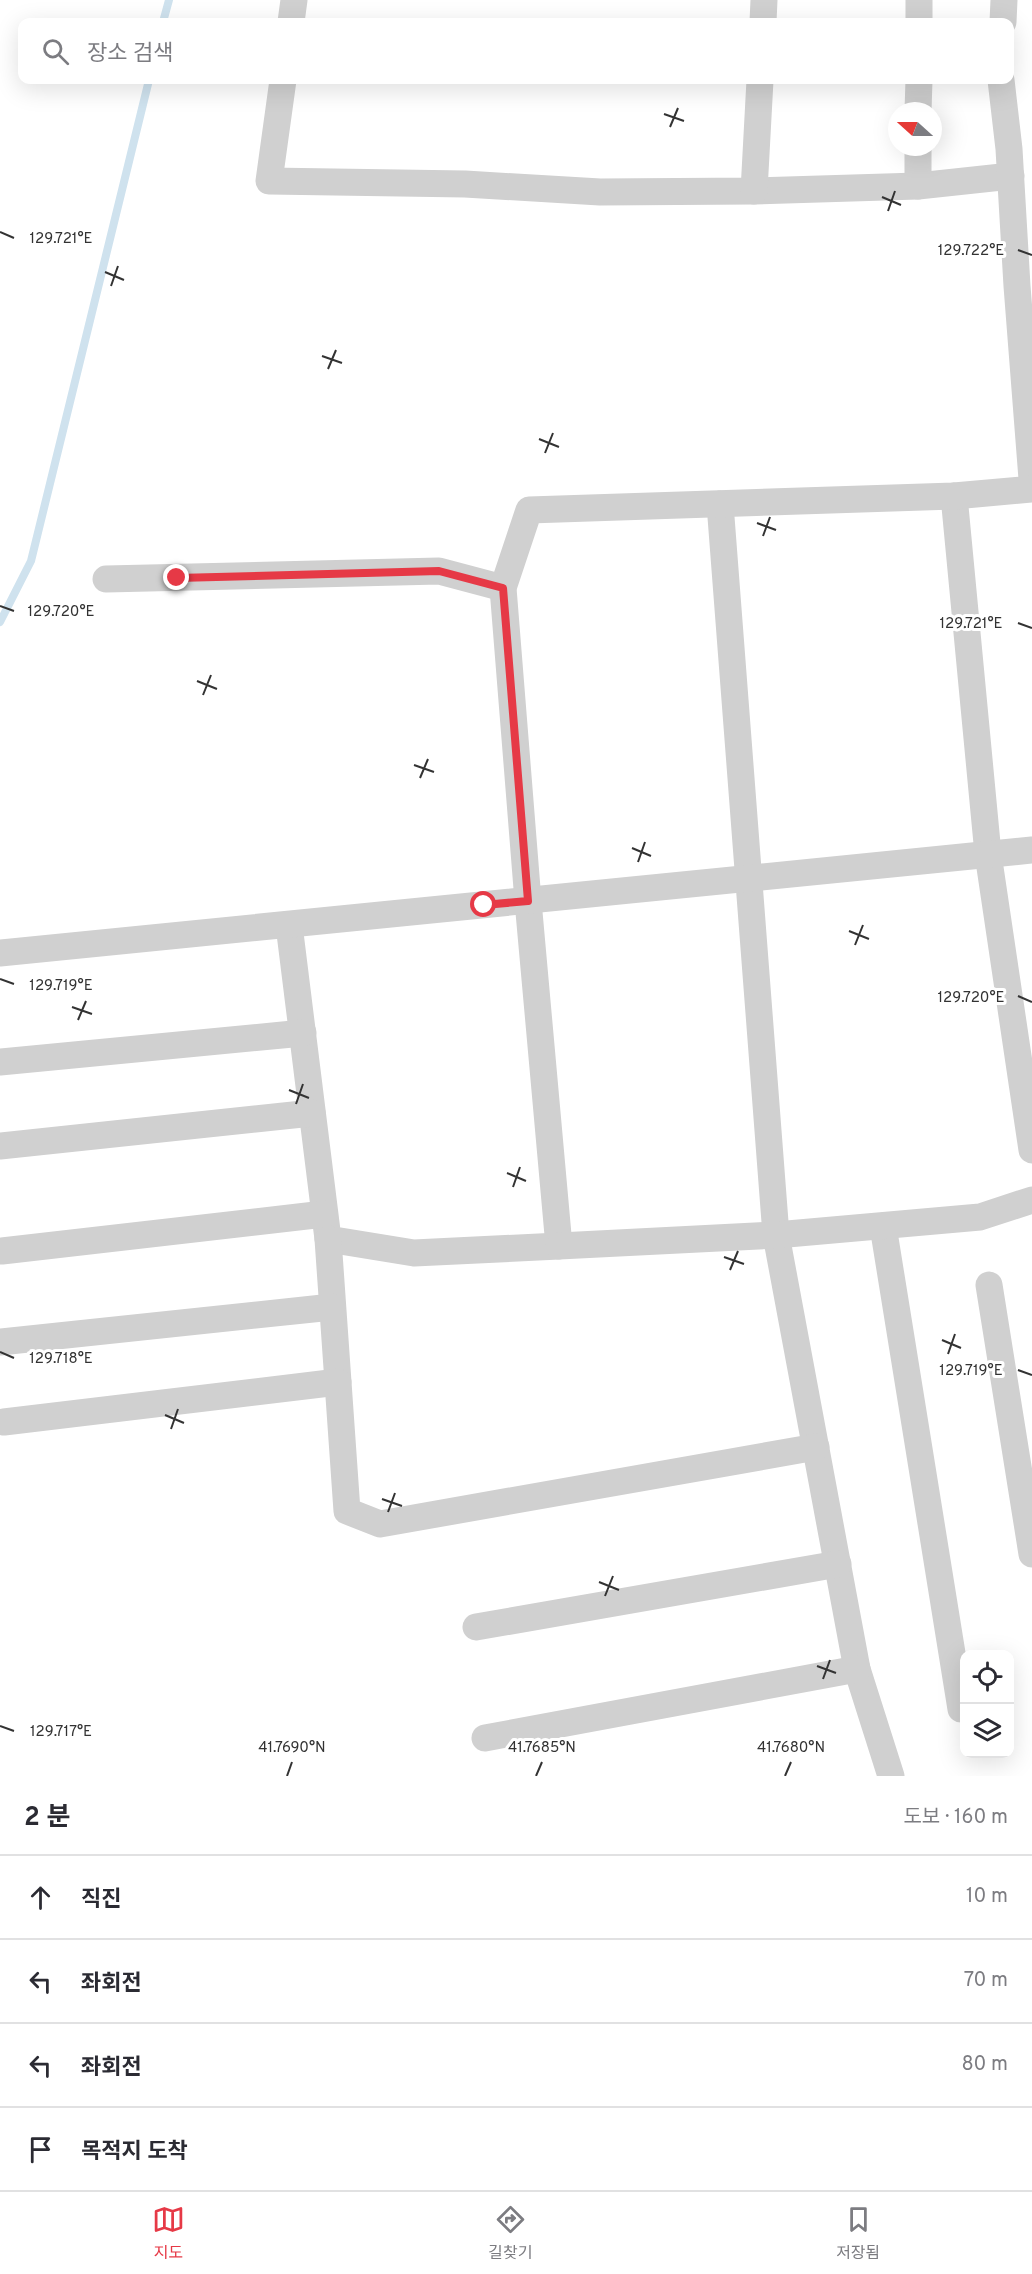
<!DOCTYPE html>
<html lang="ko">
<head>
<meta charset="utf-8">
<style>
	body { margin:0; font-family:Overpass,"Noto Sans KR",sans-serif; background:#f2f2f3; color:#2b2b33 }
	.controls { position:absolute; right:18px; bottom:18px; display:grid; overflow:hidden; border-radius:12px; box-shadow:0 6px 24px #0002 }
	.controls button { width:54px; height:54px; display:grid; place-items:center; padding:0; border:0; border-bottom:2px solid #e1e1e2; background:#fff; color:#2b2b33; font:30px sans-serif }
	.compass { position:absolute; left:888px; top:102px; width:54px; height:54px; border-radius:50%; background:#fff; box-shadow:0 6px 24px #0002; rotate:291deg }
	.stop { position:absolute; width:18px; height:18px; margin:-14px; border:4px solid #e63946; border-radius:50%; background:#fff }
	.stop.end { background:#e63946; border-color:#fff; box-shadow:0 2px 6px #0008 }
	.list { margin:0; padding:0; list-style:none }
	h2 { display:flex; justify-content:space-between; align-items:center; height:78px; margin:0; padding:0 24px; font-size:26px }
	h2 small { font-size:20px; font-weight:400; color:#7c7c81 }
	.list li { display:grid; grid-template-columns:39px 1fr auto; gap:18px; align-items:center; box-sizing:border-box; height:84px; padding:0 24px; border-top:2px solid #e1e1e2 }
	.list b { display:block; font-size:22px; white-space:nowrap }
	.list em { font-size:20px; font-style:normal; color:#7c7c81 }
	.icon { flex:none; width:33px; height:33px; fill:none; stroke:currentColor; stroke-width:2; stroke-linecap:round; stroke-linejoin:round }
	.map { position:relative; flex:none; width:1032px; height:1776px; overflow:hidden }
	.search { position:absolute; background:#fff; box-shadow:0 6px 24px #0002; left:18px; right:18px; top:18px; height:66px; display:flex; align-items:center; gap:15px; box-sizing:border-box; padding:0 21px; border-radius:12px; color:#7c7c81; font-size:22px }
	.sheet { height:414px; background:#fff }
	nav { display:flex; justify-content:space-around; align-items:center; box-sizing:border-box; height:84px; border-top:2px solid #e1e1e2; background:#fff; font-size:16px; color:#7c7c81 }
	nav a { display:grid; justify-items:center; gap:3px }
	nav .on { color:#e63946 }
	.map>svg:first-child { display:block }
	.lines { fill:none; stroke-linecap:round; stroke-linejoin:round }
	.stream { stroke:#cfe2ee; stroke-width:8 }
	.street { stroke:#d0d0d0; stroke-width:27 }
	.route { stroke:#e63946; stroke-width:8 }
	.ticks { fill:none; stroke:#333; stroke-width:2 }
	.ticks-label { font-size:15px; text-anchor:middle; fill:#333; stroke:#fff; stroke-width:6; stroke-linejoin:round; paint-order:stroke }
</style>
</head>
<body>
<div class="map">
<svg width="1032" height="1776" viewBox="0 0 1032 1776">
	<rect width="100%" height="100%" fill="#fff"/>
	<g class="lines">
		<g class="stream">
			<path d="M163 22 169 0"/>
			<path d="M0 622 31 561 149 80"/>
		</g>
		<g class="street">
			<path d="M291 22 294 0"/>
			<path d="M763 22 764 0"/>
			<path d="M919 22V0"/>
			<path d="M1003 22 1004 0"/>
			<path d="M283 80 269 181 465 184 600 192 754 191 918 186 1011 176"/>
			<path d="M1001 80 1009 149 1017 286 1032 479"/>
			<path d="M918 111 919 80"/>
			<path d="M918 186V147"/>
			<path d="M754 191 760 80"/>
			<path d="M954 496 988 854 1032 1150"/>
			<path d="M720 504 776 1235 857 1669 891 1776"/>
			<path d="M106 579 439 571 503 588"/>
			<path d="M289 925 328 1239 414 1253 559 1246 528 901 503 588 529 510 954 496 1032 489"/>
			<path d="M0 953 1032 850"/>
			<path d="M0 1062 303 1033"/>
			<path d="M0 1146 312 1113"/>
			<path d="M883 1226 961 1709"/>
			<path d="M328 1239 347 1511 380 1524 816 1447"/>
			<path d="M559 1246 776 1235 980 1217 1032 1200"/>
			<path d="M2 1251 324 1214"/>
			<path d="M989 1285 1032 1554"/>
			<path d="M0 1342 332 1307"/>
			<path d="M4 1422 338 1382"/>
			<path d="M476 1627 838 1564"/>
			<path d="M485 1738 857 1669"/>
		</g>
	</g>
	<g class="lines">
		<path class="route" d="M177 578 439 571 503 588 528 901 484 905"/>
	</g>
	<path class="ticks" d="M664 114 684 121M670 127 678 108M882 197 901 205M888 211 895 191M0 232 14 238M1018 250 1032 255M105 272 124 280M111 286 118 266M322 356 342 363M328 369 336 350M539 439 559 447M545 453 553 433M757 523 776 530M763 536 770 517M0 606 14 611M1018 623 1032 628M197 681 217 689M203 695 211 675M414 765 434 772M420 778 428 759M632 848 651 856M638 862 645 842M849 931 869 939M855 945 863 925M0 979 14 984M1018 996 1032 1002M72 1007 92 1014M78 1020 86 1001M289 1090 309 1098M296 1104 303 1084M507 1173 526 1181M513 1187 520 1167M724 1257 744 1264M730 1270 738 1251M942 1340 961 1348M0 1352 14 1358M948 1354 955 1334M1018 1370 1032 1375M165 1415 184 1423M171 1429 178 1409M382 1499 402 1506M388 1512 395 1493M599 1582 619 1590M605 1596 613 1576M817 1666 836 1673M823 1679 830 1660M0 1726 14 1731M287 1776 292 1762M536 1776 542 1762M785 1776 791 1762"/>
	<g class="ticks-label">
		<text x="61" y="243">129.721°E</text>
		<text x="971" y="255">129.722°E</text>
		<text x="61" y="616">129.720°E</text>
		<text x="971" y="628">129.721°E</text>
		<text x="61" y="990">129.719°E</text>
		<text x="971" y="1002">129.720°E</text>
		<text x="61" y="1363">129.718°E</text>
		<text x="971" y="1375">129.719°E</text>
		<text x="61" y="1736">129.717°E</text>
		<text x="292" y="1752">41.7690°N</text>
		<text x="542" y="1752">41.7685°N</text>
		<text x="791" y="1752">41.7680°N</text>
	</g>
</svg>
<div class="controls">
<button><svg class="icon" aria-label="locate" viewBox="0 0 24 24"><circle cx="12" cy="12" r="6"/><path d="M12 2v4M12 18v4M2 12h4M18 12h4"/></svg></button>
<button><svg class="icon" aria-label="layers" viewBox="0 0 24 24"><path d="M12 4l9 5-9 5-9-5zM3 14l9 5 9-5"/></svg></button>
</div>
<svg class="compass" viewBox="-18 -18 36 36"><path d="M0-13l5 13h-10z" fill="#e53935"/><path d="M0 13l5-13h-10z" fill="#7c7c81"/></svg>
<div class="stop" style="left:484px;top:905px"></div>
<div class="stop end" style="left:177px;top:578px"></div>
<div class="search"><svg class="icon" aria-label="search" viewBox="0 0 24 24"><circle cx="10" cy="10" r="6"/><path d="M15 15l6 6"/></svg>장소 검색</div>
</div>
<section class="sheet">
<h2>2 분<small>도보 · 160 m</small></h2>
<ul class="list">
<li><svg class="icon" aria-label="ahead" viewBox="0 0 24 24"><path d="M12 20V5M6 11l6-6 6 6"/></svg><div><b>직진</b></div><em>10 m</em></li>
<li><svg class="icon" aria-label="left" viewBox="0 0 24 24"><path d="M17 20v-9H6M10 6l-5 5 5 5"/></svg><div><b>좌회전</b></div><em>70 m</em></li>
<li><svg class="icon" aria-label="left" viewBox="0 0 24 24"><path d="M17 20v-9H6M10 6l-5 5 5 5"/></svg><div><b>좌회전</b></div><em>80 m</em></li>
<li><svg class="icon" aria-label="arrive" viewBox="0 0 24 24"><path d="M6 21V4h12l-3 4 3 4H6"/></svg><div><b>목적지 도착</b></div></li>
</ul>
</section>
<nav>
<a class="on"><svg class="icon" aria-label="map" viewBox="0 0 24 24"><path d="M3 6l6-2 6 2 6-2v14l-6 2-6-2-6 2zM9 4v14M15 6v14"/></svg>지도</a>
<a><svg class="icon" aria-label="directions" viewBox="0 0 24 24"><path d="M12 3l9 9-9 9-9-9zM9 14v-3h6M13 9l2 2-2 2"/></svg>길찾기</a>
<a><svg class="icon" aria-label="saved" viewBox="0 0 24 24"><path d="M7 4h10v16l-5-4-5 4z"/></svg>저장됨</a>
</nav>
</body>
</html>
